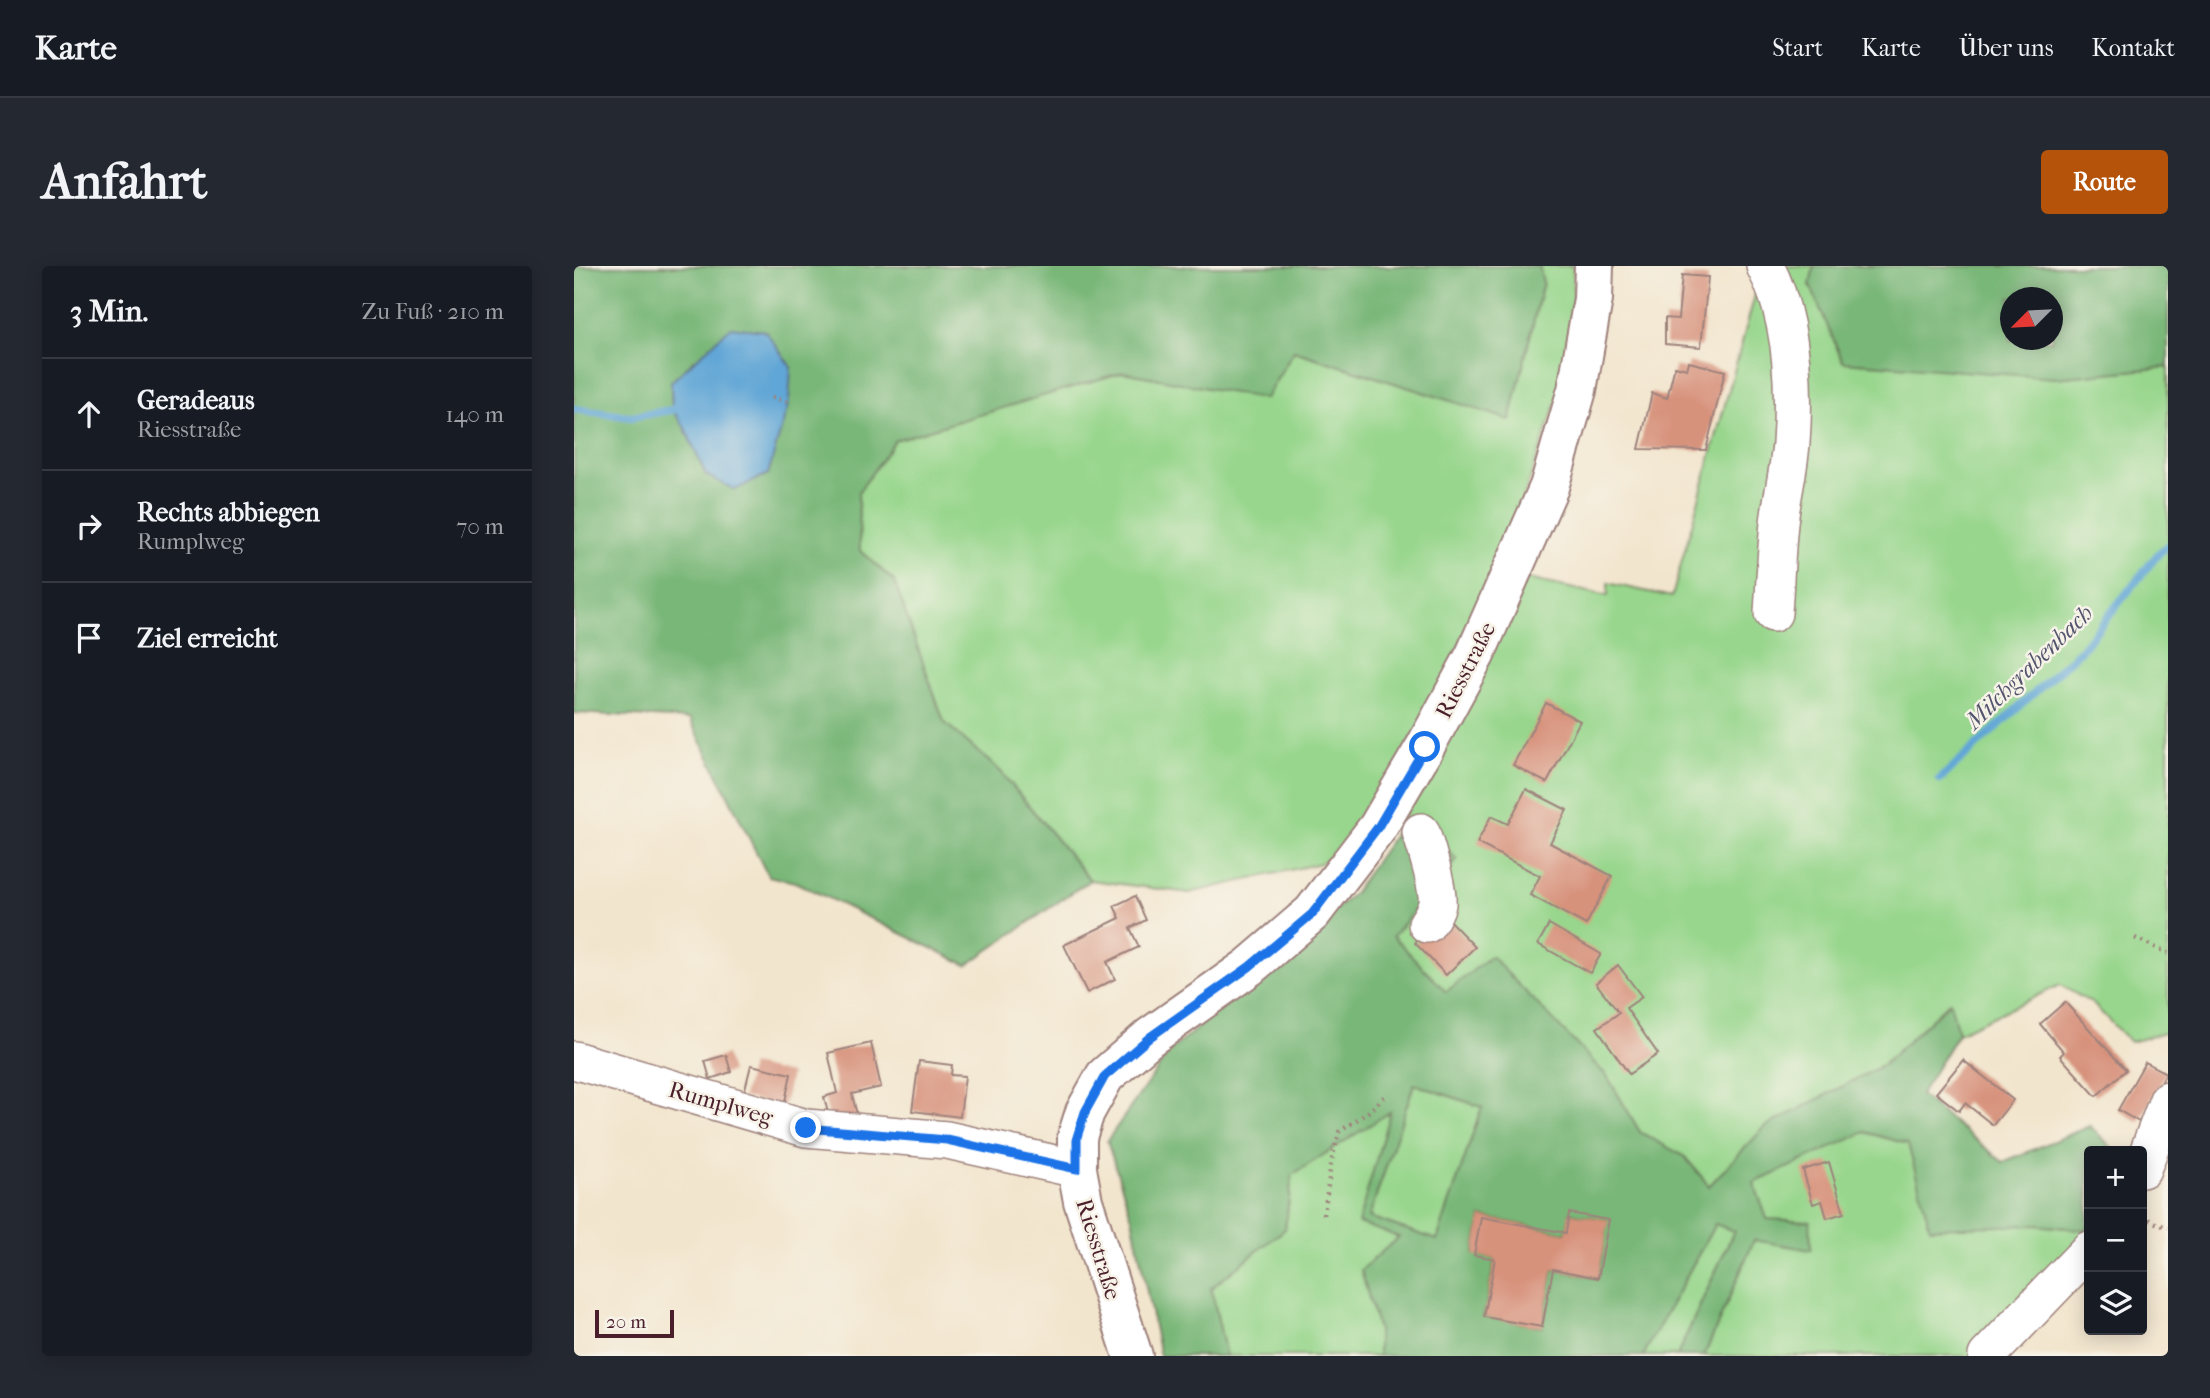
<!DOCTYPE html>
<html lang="de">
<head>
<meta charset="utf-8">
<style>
	body { margin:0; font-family:"IM FELL French Canon",serif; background:#242831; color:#f1f3f6 }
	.controls { position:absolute; right:21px; bottom:21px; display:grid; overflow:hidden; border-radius:7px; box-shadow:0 4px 18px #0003 }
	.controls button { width:63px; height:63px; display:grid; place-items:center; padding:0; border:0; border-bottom:2px solid #363941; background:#171b24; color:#f1f3f6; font:35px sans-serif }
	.compass { position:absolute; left:1426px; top:21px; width:63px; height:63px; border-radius:50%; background:#171b24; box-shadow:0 4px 18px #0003; rotate:246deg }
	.scale { position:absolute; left:21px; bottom:18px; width:79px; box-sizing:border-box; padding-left:7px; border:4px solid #4a1f2b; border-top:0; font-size:19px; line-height:24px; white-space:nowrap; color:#4a1f2b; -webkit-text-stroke:5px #f7f3e8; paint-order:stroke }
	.stop { position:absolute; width:21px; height:21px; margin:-16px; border:5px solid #1a73e8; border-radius:50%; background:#fff }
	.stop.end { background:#1a73e8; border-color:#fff; box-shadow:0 2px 7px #0008 }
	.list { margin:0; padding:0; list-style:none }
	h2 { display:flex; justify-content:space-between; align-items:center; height:91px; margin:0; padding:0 28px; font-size:30px }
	h2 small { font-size:23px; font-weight:400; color:#9ea1a6 }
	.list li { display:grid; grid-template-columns:46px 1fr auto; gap:21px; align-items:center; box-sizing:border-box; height:112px; padding:0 28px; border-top:2px solid #363941 }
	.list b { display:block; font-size:26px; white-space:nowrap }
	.list p { margin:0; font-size:23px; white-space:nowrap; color:#9ea1a6 }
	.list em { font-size:23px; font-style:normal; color:#9ea1a6 }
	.icon { flex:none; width:38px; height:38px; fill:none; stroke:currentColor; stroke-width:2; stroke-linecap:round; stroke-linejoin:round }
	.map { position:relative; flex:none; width:1594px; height:1090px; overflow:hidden; border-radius:7px }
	header { display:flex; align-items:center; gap:42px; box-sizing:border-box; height:98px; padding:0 35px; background:#171b24; border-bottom:2px solid #363941 }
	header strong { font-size:33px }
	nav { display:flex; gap:38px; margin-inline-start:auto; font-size:24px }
	.intro { display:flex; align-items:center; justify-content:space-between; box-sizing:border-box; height:168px; padding:0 42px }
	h1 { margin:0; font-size:49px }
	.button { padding:18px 32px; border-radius:7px; background:#b45309; color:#fff; font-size:24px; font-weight:700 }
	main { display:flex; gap:42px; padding:0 42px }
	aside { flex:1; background:#171b24; border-radius:7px; box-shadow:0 4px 18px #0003 }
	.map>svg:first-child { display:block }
	.green { fill:#97d68c; stroke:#707a5c; stroke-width:2 }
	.forest { fill:#79b778; stroke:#626b52; stroke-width:2; fill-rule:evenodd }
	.water { fill:#61a6d6; stroke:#566280; stroke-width:2 }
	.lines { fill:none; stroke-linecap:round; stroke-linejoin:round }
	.stream { stroke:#61a6d6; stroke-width:8 }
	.building { fill:#d7927c }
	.minor-casing { stroke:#9e827c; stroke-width:40 }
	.major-casing { stroke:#9e827c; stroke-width:42 }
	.path { stroke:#9e827c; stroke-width:4.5; stroke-dasharray:2 5; stroke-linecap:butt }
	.minor { stroke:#fff; stroke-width:37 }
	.major { stroke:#fff; stroke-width:38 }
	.route { stroke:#1a73e8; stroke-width:9 }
	.labels { text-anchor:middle; stroke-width:5; stroke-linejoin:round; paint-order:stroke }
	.street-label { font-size:23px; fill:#4a1f2b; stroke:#f7f3e8 }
	.water-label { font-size:24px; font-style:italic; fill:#53556f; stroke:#f7f3e8 }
</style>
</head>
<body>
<header>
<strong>Karte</strong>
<nav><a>Start</a><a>Karte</a><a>Über uns</a><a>Kontakt</a></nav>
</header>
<div class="intro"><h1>Anfahrt</h1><a class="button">Route</a></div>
<main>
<aside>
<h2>3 Min.<small>Zu Fuß · 210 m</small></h2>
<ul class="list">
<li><svg class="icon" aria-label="ahead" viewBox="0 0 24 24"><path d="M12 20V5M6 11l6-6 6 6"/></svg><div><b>Geradeaus</b><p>Riesstraße</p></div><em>140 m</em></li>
<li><svg class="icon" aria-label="right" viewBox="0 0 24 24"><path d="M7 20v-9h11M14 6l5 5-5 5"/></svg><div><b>Rechts abbiegen</b><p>Rumplweg</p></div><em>70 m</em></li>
<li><svg class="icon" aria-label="arrive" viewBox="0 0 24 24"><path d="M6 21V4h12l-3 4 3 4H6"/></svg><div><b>Ziel erreicht</b></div></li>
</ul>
</aside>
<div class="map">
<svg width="1594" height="1090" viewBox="0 0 1594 1090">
	<rect width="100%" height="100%" fill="#f7f3e8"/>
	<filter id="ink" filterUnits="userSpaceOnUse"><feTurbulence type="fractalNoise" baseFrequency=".0143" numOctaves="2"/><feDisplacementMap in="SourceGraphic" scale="14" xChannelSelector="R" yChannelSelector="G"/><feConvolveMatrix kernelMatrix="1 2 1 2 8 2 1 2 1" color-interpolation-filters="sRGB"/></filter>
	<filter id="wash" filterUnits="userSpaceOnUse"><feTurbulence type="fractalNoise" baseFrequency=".00686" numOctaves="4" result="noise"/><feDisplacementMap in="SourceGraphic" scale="28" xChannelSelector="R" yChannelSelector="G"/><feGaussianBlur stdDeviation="1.57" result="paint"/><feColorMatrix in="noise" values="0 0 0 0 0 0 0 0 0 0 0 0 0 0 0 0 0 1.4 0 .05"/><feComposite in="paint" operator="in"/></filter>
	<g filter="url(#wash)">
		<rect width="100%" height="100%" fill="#f2e5cd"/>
		<g class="green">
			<path d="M965 0H999V32L987 123 945 244 864 427 779 575 747 597 615 627 516 614 427 506 370 456 320 315 286 285 284 227 321 174 549 106 691 133 720 85 936 154 969 16Z"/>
			<path d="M1195 0H1240L1236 19 1481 112 1594 101V766L1556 776 1519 738 1486 719 1384 767 1375 736 1309 799 1191 861 1135 920 1111 891 1066 866 1033 810 917 691 872 726 818 670 883 593 818 572 953 313 1034 330V317L1098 331 1186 11Z"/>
			<path d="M840 818 908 841 863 974 795 951Z"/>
			<path d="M817 845 785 956 825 971 787 1004 804 1064V1090H652L637 1022 711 963 718 909Z"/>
			<path d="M1290 866 1334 878 1461 959 1514 964 1396 1090H1130L1180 974 1237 983 1193 953 1180 917Z"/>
			<path d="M1141 958 1160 965 1103 1090H1069Z"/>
		</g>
		<g class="forest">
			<path d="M0 0H965L969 16 936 154 720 85 691 133 549 106 321 174 284 227 286 285 320 315 370 456 427 506 516 614 393 699 221 616 194 610 116 453 0 447ZM119 95 132 209 110 160 98 143 97 117Z"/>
			<path d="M1240 0H1594V101L1481 112 1269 96 1236 19ZM1436 32H1478V74H1436Z"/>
			<path d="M818 572 863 576 883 593 819 670 872 726 917 690 1033 810 1066 866 1111 891 1135 920 1191 861 1309 799 1376 736 1384 767 1346 829 1429 896 1516 860 1541 885H1515L1514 964 1461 959 1356 962 1334 878 1291 866 1180 917 1193 953 1236 955 1237 984 1180 974 1130 1090H1103L1160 965 1141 958 1069 1090H804V1064L787 1004 825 971 784 957 816 846 718 909 711 963 637 1022 652 1090H586L558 952 533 875 596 785 712 688 779 628ZM840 818 908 841 863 974 795 951ZM996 947 1034 954 1024 1012 979 1003 968 1061 910 1050 921 993 900 988 907 951 992 967Z"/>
		</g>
		<path class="water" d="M157 61 191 65 217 101 215 136 194 208 161 224 132 209 110 160 98 143 97 116Z"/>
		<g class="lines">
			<g class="stream">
				<path d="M0 143 57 151 109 142"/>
				<path d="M1366 513 1506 385 1585 287 1594 279"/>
			</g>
		</g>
		<g id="blocks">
			<g class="building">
				<path d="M1108 9 1134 11 1127 81 1091 78V52L1104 53Z"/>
				<path d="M1115 96 1151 105 1132 184 1065 183 1078 127 1093 132 1101 100 1113 103Z"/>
				<path d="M972 437 1006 455 973 517 939 499Z"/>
				<path d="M952 523 993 544 976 577 1038 610 1012 659 956 629 966 610 903 577 917 550 934 558Z"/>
				<path d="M561 630 572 654 556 662 565 681 533 696 541 713 513 727 490 679 546 652 540 640Z"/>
				<path d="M870 649 901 681 872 709 841 677Z"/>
				<path d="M975 658 1027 688 1016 707 964 678Z"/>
				<path d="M1044 699 1068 731 1052 742 1084 788 1055 808 1023 762 1045 747 1022 717Z"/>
				<path d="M1491 736 1552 804 1522 830 1486 790 1490 786 1466 758Z"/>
				<path d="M297 777 307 821 278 828 284 853 257 859 250 831 263 827 254 787Z"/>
				<path d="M152 789 157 806 136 813 131 795Z"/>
				<path d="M1389 794 1439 834 1419 859 1391 837 1385 845 1362 827Z"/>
				<path d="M345 795 378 799 377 809 391 810 386 851 338 845Z"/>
				<path d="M1571 796 1592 807 1565 856 1544 844Z"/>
				<path d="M177 799 217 808 210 840 169 831Z"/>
				<path d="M1255 896 1270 947 1253 952 1248 935 1239 938 1229 904Z"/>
				<path d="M995 947 1035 954 1024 1012 979 1003 968 1061 910 1051 921 993 900 989 907 951 992 967Z"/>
			</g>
		</g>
	</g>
	<g filter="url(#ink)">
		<use href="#blocks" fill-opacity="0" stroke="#9e827c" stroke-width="2"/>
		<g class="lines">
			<g class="minor-casing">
				<g id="minor">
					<path d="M1191 0C1218 51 1221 120 1217 177 1215 204 1208 230 1205 257 1202 287 1201 317 1199 347"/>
					<path d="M847 566C852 581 865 624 863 638 861 646 857 652 853 658"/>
					<path d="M0 794 232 862 373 874 503 903"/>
					<path d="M1568 903 1594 834"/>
					<path d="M1413 1090 1515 984"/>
				</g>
			</g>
			<g class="major-casing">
				<path id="major" d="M559 1090 509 935 503 903V871L511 846 531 810 576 771 675 701 738 647 804 561 851 481 901 389 975 221 1003 124 1019 33 1020 0"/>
			</g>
			<g class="path">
				<path d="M198 131 215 136"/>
				<path d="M1561 672 1594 687"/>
				<path d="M750 949 757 897 765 866 797 844 812 829"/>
				<path d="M1568 951 1594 962"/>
			</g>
			<use href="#minor" class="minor"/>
			<use href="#major" class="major"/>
		</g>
	</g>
	<g class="lines" filter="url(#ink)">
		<path class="route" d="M232 862 373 874 503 903V871L511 846 531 810 576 771 675 701 738 648 804 561 851 481"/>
	</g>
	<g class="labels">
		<g class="street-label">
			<text transform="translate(891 404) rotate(-63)" y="8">Riesstraße</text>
			<text transform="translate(147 837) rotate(16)" y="8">Rumplweg</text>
			<text transform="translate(525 983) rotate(73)" y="8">Riesstraße</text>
		</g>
		<g class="water-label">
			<text transform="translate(1455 401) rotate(-44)" y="8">Milchgrabenbach</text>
		</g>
	</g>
</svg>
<div class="controls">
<button>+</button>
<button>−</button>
<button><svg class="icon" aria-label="layers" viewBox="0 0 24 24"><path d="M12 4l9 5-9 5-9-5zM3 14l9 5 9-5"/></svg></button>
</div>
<svg class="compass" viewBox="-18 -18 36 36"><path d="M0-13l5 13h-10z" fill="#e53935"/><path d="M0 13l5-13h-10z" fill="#9ea1a6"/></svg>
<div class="scale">20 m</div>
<div class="stop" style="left:851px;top:481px"></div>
<div class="stop end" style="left:232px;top:862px"></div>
</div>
</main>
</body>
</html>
